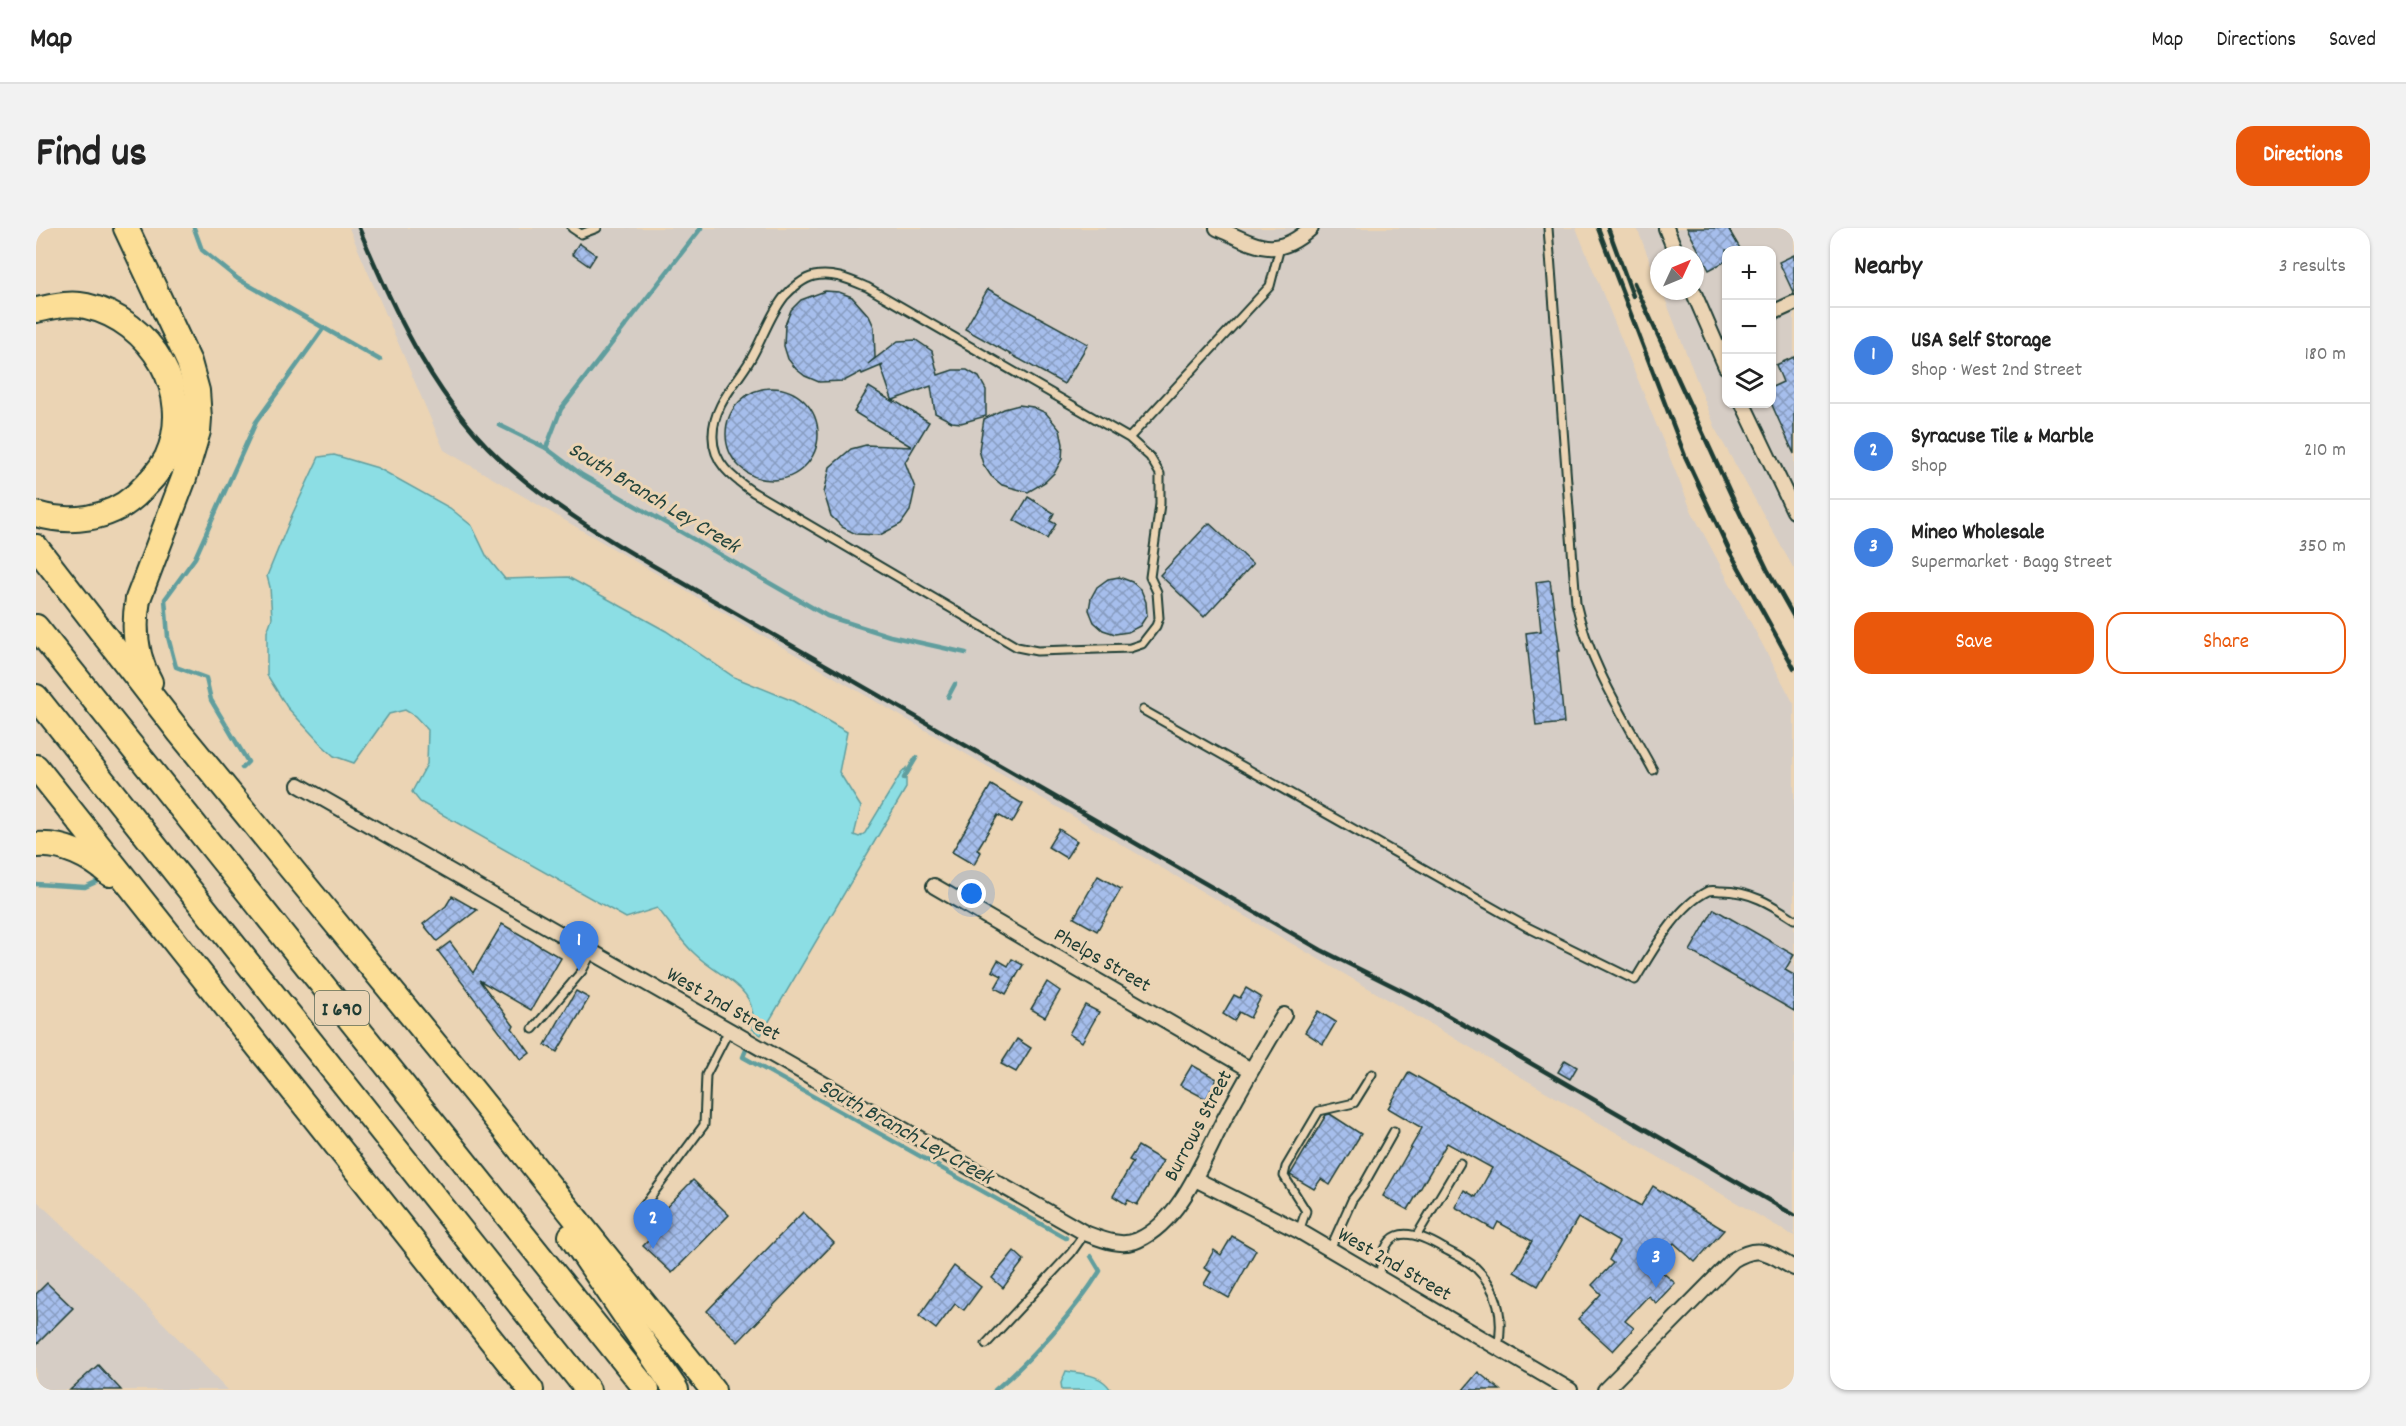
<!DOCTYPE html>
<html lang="en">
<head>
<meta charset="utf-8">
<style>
	body { margin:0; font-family:Dekko,sans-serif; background:#f2f2f2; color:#222 }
	.controls { position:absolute; right:18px; top:18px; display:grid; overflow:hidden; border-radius:12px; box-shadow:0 2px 4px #0004 }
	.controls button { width:54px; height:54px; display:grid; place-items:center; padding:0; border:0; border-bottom:2px solid #e0e0e0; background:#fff; color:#222; font:30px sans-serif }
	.compass { position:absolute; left:1614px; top:18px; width:54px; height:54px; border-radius:50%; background:#fff; box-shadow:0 2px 4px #0004; rotate:46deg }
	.you { position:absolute; left:936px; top:666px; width:21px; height:21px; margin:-15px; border:4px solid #fff; border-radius:50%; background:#1a73e8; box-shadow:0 0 0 9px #1a73e833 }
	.badge { display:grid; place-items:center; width:39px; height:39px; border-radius:50%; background:#ea580c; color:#fff; font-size:20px; font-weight:700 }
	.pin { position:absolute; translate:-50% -50px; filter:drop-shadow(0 2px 3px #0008) }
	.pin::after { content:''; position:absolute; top:32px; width:21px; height:18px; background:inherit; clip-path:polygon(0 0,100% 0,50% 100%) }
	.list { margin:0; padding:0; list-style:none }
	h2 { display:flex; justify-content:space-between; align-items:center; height:78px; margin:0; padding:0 24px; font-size:26px }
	h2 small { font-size:20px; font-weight:400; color:#767676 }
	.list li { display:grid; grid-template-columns:39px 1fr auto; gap:18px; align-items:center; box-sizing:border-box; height:96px; padding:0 24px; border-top:2px solid #e0e0e0 }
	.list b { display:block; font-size:22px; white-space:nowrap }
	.list p { margin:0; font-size:20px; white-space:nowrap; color:#767676 }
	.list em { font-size:20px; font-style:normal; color:#767676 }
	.actions { display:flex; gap:12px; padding:18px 24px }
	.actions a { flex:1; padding:14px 0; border:2px solid #ea580c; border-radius:18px; text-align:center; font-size:21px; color:#ea580c }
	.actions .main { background:#ea580c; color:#fff }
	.icon { flex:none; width:33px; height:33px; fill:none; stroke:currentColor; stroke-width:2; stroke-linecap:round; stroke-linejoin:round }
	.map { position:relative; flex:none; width:1758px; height:1162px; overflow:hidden; border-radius:18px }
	header { display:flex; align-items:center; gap:36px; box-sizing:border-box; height:84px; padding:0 30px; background:#fff; border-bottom:2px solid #e0e0e0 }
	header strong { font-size:28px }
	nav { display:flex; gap:33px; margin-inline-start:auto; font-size:21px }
	.intro { display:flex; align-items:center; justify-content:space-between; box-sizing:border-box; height:144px; padding:0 36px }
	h1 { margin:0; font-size:42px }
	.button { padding:15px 27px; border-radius:18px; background:#ea580c; color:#fff; font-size:21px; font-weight:700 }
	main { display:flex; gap:36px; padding:0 36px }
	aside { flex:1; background:#fff; border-radius:18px; box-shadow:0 2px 4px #0004 }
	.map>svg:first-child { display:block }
	.built { fill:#d6cdc5; fill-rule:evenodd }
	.water { fill:#8cdee4; stroke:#609e9e; stroke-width:1.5 }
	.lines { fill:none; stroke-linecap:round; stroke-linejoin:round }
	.stream { stroke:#609e9e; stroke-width:4.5 }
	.building { fill:url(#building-cross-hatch); stroke:#1f3d34; stroke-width:1.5 }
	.lane-casing { stroke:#1f3d34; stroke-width:11 }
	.street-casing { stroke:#1f3d34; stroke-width:18 }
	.highway-casing { stroke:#1f3d34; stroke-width:28 }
	.lane { stroke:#ebd4b4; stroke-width:7 }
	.street { stroke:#ebd4b4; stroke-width:14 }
	.highway { stroke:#fcde96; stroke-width:24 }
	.rail { stroke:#1f3d34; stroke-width:4.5 }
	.labels { text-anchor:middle; stroke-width:6; stroke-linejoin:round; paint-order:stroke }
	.shield { fill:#ebd4b4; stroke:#5c6a5a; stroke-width:1.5 }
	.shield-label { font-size:20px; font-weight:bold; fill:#1f3d34 }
	.street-label { font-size:21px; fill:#1f3d34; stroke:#ebd4b4 }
	.water-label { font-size:22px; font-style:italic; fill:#24453d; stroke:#ebd4b4 }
</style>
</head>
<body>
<header>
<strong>Map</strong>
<nav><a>Map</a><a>Directions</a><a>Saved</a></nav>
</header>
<div class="intro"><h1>Find us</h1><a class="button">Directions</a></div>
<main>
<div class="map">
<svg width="1758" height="1162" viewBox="0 0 1758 1162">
	<defs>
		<pattern id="building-cross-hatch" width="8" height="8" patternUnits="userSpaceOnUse" patternTransform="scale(1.5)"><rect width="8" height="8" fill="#a6beec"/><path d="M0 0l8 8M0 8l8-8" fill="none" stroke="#879cc0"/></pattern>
	</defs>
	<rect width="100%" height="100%" fill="#ebd4b4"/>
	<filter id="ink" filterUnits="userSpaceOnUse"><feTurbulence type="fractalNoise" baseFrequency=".0167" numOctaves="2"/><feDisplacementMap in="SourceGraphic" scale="12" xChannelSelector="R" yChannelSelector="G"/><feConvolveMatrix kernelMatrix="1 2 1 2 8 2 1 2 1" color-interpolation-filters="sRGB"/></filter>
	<g filter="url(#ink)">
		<g class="built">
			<path d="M313 0H1540L1656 284 1758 476V1008L408 222Z"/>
			<path d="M1601 0H1758V341L1681 204 1626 63H1659V27H1623V57ZM1690 22H1736V176H1690Z"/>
			<path d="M0 972 99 1066 192 1162H0Z"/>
		</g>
		<g class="water">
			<path d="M298 227 342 240 414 280 436 298 451 329 469 351 532 349 630 403 698 449 757 473 811 504 803 544 825 579 818 607 823 609 829 605 864 547 870 540V560L725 807 716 801C724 758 684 751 659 726 644 713 634 694 621 680L590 690 384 574 376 564 391 536 392 502 379 488 369 482 353 486 318 535 298 528 286 517 251 479 231 447V404L236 390 234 359 231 348 256 287 283 229Z"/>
			<path d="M1030 1143C1047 1146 1065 1146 1075 1162H1026L1025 1155Z"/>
		</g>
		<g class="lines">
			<g class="stream">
				<path d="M158 0 166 22 202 51 344 132"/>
				<path d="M665 0 525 181 510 220 546 247 791 388 854 408 930 425"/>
				<path d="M463 197 510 220"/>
				<path d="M912 469 919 456"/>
				<path d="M206 540 212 534 175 472 170 450 140 439 132 409 129 371 159 330 220 194 287 101"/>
				<path d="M868 550 880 530"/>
				<path d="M0 656 49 659 60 654"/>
				<path d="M712 817 707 829 1030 1010"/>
				<path d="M959 1162C995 1132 1039 1083 1064 1043L1055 1028"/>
			</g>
		</g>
		<g class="building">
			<path d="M1651 0H1692L1705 22H1690V33L1673 42Z"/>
			<path d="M543 15 560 27 553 38 536 26Z"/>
			<path d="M1758 27V66L1743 34Z"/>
			<path d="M952 61 1052 116 1028 156 929 101Z"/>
			<path d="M789 63 803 64 816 69 833 88 838 99 839 130 832 136 862 113 880 112 896 123 902 147 917 142H931L943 149 950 162V188L925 195 916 194 899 185 895 158 857 172 893 194 869 234 879 260 874 283 865 296 844 307 820 306 806 299 795 288 788 265 794 239 815 221 830 217 876 219 818 184 833 159 857 174 845 139 847 137 826 146 825 144 808 153 783 154 769 148 760 141 752 131 748 118 749 97 755 82 765 72Z"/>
			<path d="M1758 129V226L1736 177V159L1747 154 1740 137Z"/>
			<circle cx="736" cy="206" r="46"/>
			<path d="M983 177 997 179 1010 185 1024 202 1027 216 1026 231 1019 244 1009 254 992 264 966 257 955 248 947 236 943 222 948 191 968 181Z"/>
			<path d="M992 269 1018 285 1014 293 1020 296 1011 311 978 292Z"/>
			<path d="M1173 295 1217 336 1168 389 1124 347Z"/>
			<path d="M1083 349 1096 354 1105 362 1110 374 1111 387 1104 398 1092 404 1079 406 1067 402 1058 394 1053 382 1055 370 1061 359 1072 351Z"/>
			<path d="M1514 352 1524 423H1521L1528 495 1500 498 1490 405 1505 403 1500 354Z"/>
			<path d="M955 557 987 576 976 595 962 587 941 622 945 624 938 637 916 624Z"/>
			<path d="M1023 601 1041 613 1030 630 1012 619Z"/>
			<path d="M1062 648 1085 661 1061 703 1038 690Z"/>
			<path d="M416 668 441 682 401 713 387 696 410 678Z"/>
			<path d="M1678 681 1758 727 1749 742 1758 747V783L1654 723Z"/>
			<path d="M466 696 525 730 495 782 443 752 478 798 476 800 494 825 485 832 402 723 414 714 437 745Z"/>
			<path d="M976 731 987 737 970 766 959 760 966 748 956 743 962 732 972 738Z"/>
			<path d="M1011 754 1024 763 1009 789 995 781Z"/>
			<path d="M1210 760 1225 769 1214 790 1203 784 1198 793 1187 786 1198 767 1204 770Z"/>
			<path d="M540 763 553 770 521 824 509 817Z"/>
			<path d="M1049 777 1063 784 1046 814 1033 806Z"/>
			<path d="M1282 783 1300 794 1287 816 1269 804Z"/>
			<path d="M981 811 995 820 980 844 965 836Z"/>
			<path d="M1529 832 1541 839 1534 851 1522 844Z"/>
			<path d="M1156 837 1181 851 1170 871 1144 857Z"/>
			<path d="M1373 844 1605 978 1617 958 1688 1002 1659 1034 1638 1015 1618 1037 1639 1055 1620 1075 1612 1068 1589 1093 1598 1100 1577 1123 1542 1091 1565 1066 1556 1057 1577 1035 1573 1032 1583 1014 1542 990 1502 1058 1478 1044 1496 1013 1462 994 1458 1002 1419 979 1428 962 1440 969 1456 940 1411 915 1372 982 1347 968 1386 900 1352 880Z"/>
			<path d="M1294 886 1325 906 1294 957 1285 951 1278 961 1254 947 1290 887Z"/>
			<path d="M1102 918 1127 933 1101 977 1092 972 1090 976 1077 968 1097 934 1093 932Z"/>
			<path d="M657 952 693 987 636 1045 607 1018 616 1009 609 1001Z"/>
			<path d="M767 984 798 1015 702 1114 671 1083Z"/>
			<path d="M1196 1008 1220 1022 1193 1070 1168 1056 1175 1044 1168 1040 1178 1022 1185 1027Z"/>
			<path d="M978 1023 988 1032 967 1060 956 1050Z"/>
			<path d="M918 1038 945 1059 928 1082 919 1076 900 1101 883 1088Z"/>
			<path d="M11 1055 37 1080 0 1117V1066Z"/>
			<path d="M62 1137 85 1162H34Z"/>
			<path d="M1442 1144 1464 1162H1427Z"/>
		</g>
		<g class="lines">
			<g class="lane-casing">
				<g id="lane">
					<path d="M536 0 545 6 561 0"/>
					<path d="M1512 0 1540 375C1553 435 1588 489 1617 542"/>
					<path d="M1093 210 1114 229 1124 246V276L1114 349 1121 364 1123 390 1120 398 1106 416 1094 420 1001 423 981 419 717 264C697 250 676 235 677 207 677 178 699 157 713 134 726 113 733 88 748 69 755 61 768 50 778 48 797 44 814 52 831 59L1093 210 1234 58 1244 19"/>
					<path d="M1107 482 1491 699 1599 752C1616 724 1641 678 1672 663 1676 662 1682 663 1686 663 1714 663 1735 676 1758 691"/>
					<path d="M497 801 546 743 556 724"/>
					<path d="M601 987 668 897 670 847 693 802"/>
					<path d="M1263 1003 1270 983 1248 948 1250 939 1283 883 1318 875 1336 846"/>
					<path d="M1381 1007 1424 935"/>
					<path d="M1294 1021 1316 972 1327 958 1358 903"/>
					<path d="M1344 1051C1345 1000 1368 997 1407 1020 1417 1026 1430 1031 1439 1039 1463 1062 1468 1089 1462 1120"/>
					<path d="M950 1116 1035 1025 1049 1005"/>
				</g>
			</g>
			<g class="street-casing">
				<g id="street">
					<path d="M1181 0C1220 17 1239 33 1275 0"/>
					<path d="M1630 0 1641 27"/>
					<path d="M1657 63 1690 139"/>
					<path d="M1736 85 1758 75"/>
					<path d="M1707 176 1758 283"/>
					<path d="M263 557 1049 1005C1065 1011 1085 1020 1102 1012 1147 992 1169 926 1191 886 1209 853 1228 820 1248 787"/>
					<path d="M898 658 1215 842"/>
					<path d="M1159 951 1263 1003 1534 1162"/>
					<path d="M1569 1162 1697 1032C1724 1015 1733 1026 1758 1040"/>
				</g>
			</g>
			<g class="highway-casing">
				<g id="highway">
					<path d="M90 0 153 134 161 163 163 190 162 203 148 250 102 371C97 400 99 428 114 454"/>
					<path d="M0 82C16 79 33 74 50 78 115 92 160 166 131 229 123 245 111 256 99 268 72 292 33 296 0 286"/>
					<path d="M0 319 144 505 439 865 677 1162"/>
					<path d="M0 399 611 1162"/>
					<path d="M0 469 552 1162"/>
					<path d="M0 539 495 1162"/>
					<path d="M0 617C28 615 53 628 74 646"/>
					<path d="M535 1008 640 1162"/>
				</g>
			</g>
			<use href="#lane" class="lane"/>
			<use href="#street" class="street"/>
			<use href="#highway" class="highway"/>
			<g class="rail">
				<path d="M323 0C360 88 402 179 476 242 519 279 567 309 616 337L1285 722 1383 771 1758 987"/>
				<path d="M1562 0 1649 228 1693 322 1758 440"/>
				<path d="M1572 0 1597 68"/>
				<path d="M1598 55 1698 273 1731 341 1758 389"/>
			</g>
		</g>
	</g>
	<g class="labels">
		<rect class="shield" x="279" y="763" width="54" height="34" rx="4.5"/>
		<g class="shield-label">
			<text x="306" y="787">I 690</text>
		</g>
		<g class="street-label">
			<text transform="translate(1067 731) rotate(30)" y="7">Phelps Street</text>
			<text transform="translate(688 775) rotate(30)" y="7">West 2nd Street</text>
			<text transform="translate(1161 897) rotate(-62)" y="7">Burrows Street</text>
			<text transform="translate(1359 1035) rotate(30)" y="7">West 2nd Street</text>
		</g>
		<g class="water-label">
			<text transform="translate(619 268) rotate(31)" y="8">South Branch Ley Creek</text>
			<text transform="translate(871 902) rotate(29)" y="8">South Branch Ley Creek</text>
		</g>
	</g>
</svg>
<div class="controls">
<button>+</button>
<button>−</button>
<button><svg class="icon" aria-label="layers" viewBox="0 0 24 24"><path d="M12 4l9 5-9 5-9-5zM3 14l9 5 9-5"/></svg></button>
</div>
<svg class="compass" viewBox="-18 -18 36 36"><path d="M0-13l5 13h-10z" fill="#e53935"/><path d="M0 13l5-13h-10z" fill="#767676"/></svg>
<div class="you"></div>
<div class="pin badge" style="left:543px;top:743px;background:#3f7fe0">1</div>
<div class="pin badge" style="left:617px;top:1021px;background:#3f7fe0">2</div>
<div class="pin badge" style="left:1620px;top:1060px;background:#3f7fe0">3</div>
</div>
<aside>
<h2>Nearby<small>3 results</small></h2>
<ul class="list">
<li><span class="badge" style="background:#3f7fe0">1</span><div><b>USA Self Storage</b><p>Shop · West 2nd Street</p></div><em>180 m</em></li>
<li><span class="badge" style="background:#3f7fe0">2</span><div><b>Syracuse Tile &amp; Marble</b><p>Shop</p></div><em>210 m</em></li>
<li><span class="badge" style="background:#3f7fe0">3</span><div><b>Mineo Wholesale</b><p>Supermarket · Bagg Street</p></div><em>350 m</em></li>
</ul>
<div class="actions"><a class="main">Save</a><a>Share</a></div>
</aside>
</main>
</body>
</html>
